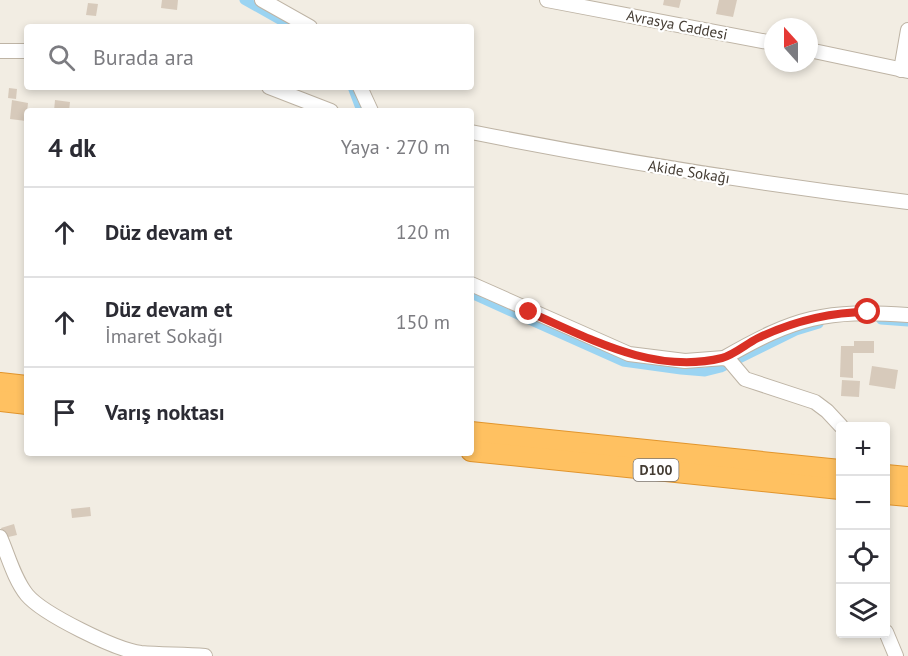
<!DOCTYPE html>
<html lang="tr">
<head>
<meta charset="utf-8">
<style>
	body { margin:0; font-family:"PT Sans",sans-serif; background:#f2f2f3; color:#2b2b33 }
	.controls { position:absolute; right:18px; bottom:18px; display:grid; overflow:hidden; border-radius:6px; box-shadow:0 3px 9px #0003 }
	.controls button { width:54px; height:54px; display:grid; place-items:center; padding:0; border:0; border-bottom:2px solid #e1e1e2; background:#fff; color:#2b2b33; font:30px sans-serif }
	.compass { position:absolute; left:764px; top:18px; width:54px; height:54px; border-radius:50%; background:#fff; box-shadow:0 3px 9px #0003; rotate:339deg }
	.stop { position:absolute; width:18px; height:18px; margin:-14px; border:4px solid #d93025; border-radius:50%; background:#fff }
	.stop.end { background:#d93025; border-color:#fff; box-shadow:0 2px 6px #0008 }
	.list { margin:0; padding:0; list-style:none }
	h2 { display:flex; justify-content:space-between; align-items:center; height:78px; margin:0; padding:0 24px; font-size:26px }
	h2 small { font-size:20px; font-weight:400; color:#7c7c81 }
	.list li { display:grid; grid-template-columns:39px 1fr auto; gap:18px; align-items:center; box-sizing:border-box; height:90px; padding:0 24px; border-top:2px solid #e1e1e2 }
	.list b { display:block; font-size:22px; white-space:nowrap }
	.list p { margin:0; font-size:20px; white-space:nowrap; color:#7c7c81 }
	.list em { font-size:20px; font-style:normal; color:#7c7c81 }
	.icon { flex:none; width:33px; height:33px; fill:none; stroke:currentColor; stroke-width:2; stroke-linecap:round; stroke-linejoin:round }
	.map { position:relative; flex:none; width:908px; height:656px; overflow:hidden }
	.search { position:absolute; background:#fff; box-shadow:0 3px 9px #0003; left:24px; top:24px; width:450px; height:66px; display:flex; align-items:center; gap:15px; box-sizing:border-box; padding:0 21px; border-radius:6px; color:#7c7c81; font-size:22px }
	.panel { position:absolute; background:#fff; box-shadow:0 3px 9px #0003; left:24px; top:108px; width:450px; height:348px; border-radius:6px }
	.map>svg:first-child { display:block }
	.lines { fill:none; stroke-linecap:round; stroke-linejoin:round }
	.canal { stroke:#9bd4f2; stroke-width:9 }
	.building { fill:#d7cabb }
	.minor-casing { stroke:#beb4a5; stroke-width:16 }
	.highway-casing { stroke:#e2952c; stroke-width:22 }
	.minor { stroke:#fff; stroke-width:14 }
	.highway { stroke:#ffc161; stroke-width:20 }
	.route { stroke:#d93025; stroke-width:8 }
	.labels { text-anchor:middle; stroke-width:4.5; stroke-linejoin:round; paint-order:stroke }
	.shield { fill:#fff; stroke:#7c7670; stroke-width:1.5 }
	.shield-label { font-size:14px; font-weight:bold; fill:#443c33 }
	.street-label { font-size:15px; fill:#443c33; stroke:#fff }
</style>
</head>
<body>
<div class="map">
<svg width="908" height="656" viewBox="0 0 908 656">
	<rect width="100%" height="100%" fill="#f2ede3"/>
	<g class="lines">
		<g class="canal">
			<path d="M244 0 292 27"/>
			<path d="M352 87 361 111"/>
			<path d="M471 294 623 362 681 370 705 372 721 368 796 331 819 324"/>
			<path d="M881 320 908 322"/>
		</g>
	</g>
	<g class="building">
		<path d="M162 0H178L177 10 161 8Z"/>
		<path d="M664 0H681L679 8 663 5Z"/>
		<path d="M719 0H737L733 17 716 14Z"/>
		<path d="M88 3 98 4 96 16 86 15Z"/>
		<path d="M9 88 17 89 16 99 8 98Z"/>
		<path d="M12 100 28 103 26 121 10 119Z"/>
		<path d="M55 100 70 102 69 111H54Z"/>
		<path d="M854 341H874V353H853V378L840 377 841 346H854Z"/>
		<path d="M872 366 898 370 895 389 869 385Z"/>
		<path d="M842 380 860 381 859 397 841 396Z"/>
		<path d="M90 507 91 516 72 518 71 509Z"/>
		<path d="M14 524 17 535 4 538 1 528Z"/>
	</g>
	<g class="lines">
		<g class="minor-casing">
			<g id="minor">
				<path d="M262 0 310 27"/>
				<path d="M547 0 773 43"/>
				<path d="M809 50 908 71"/>
				<path d="M0 51H27"/>
				<path d="M901 70 908 30"/>
				<path d="M269 87 331 111"/>
				<path d="M360 87 371 111"/>
				<path d="M471 132C616 161 761 184 908 202"/>
				<path d="M471 284 629 354 685 361 724 358 729 360 745 379 815 402 827 411 841 426"/>
				<path d="M724 358C795 317 826 309 908 315"/>
				<path d="M0 537C8 555 14 579 27 595 43 614 116 650 141 653 162 655 184 654 205 656"/>
				<path d="M886 632 896 656"/>
			</g>
		</g>
		<g class="highway-casing">
			<g id="highway">
				<path d="M0 383 27 386"/>
				<path d="M0 401 27 404"/>
				<path d="M471 432 840 470"/>
				<path d="M471 451 840 489"/>
				<path d="M886 475 908 477"/>
				<path d="M886 494 908 496"/>
			</g>
		</g>
		<use href="#minor" class="minor"/>
		<use href="#highway" class="highway"/>
	</g>
	<g class="lines">
		<path class="route" d="M529 312C589 338 654 375 722 358 734 355 746 344 758 338 794 321 829 312 868 312"/>
	</g>
	<g class="labels">
		<rect class="shield" x="633.5" y="459" width="45" height="22" rx="4.5"/>
		<g class="shield-label">
			<text x="656" y="475">D100</text>
		</g>
		<g class="street-label">
			<text transform="translate(677 25) rotate(11)" y="5">Avrasya Caddesi</text>
			<text transform="translate(689 172) rotate(9)" y="5">Akide Sokağı</text>
		</g>
	</g>
</svg>
<div class="controls">
<button>+</button>
<button>−</button>
<button><svg class="icon" aria-label="locate" viewBox="0 0 24 24"><circle cx="12" cy="12" r="6"/><path d="M12 2v4M12 18v4M2 12h4M18 12h4"/></svg></button>
<button><svg class="icon" aria-label="layers" viewBox="0 0 24 24"><path d="M12 4l9 5-9 5-9-5zM3 14l9 5 9-5"/></svg></button>
</div>
<svg class="compass" viewBox="-18 -18 36 36"><path d="M0-13l5 13h-10z" fill="#e53935"/><path d="M0 13l5-13h-10z" fill="#7c7c81"/></svg>
<div class="stop" style="left:868px;top:312px"></div>
<div class="stop end" style="left:529px;top:312px"></div>
<div class="search"><svg class="icon" aria-label="search" viewBox="0 0 24 24"><circle cx="10" cy="10" r="6"/><path d="M15 15l6 6"/></svg>Burada ara</div>
<section class="panel">
<h2>4 dk<small>Yaya · 270 m</small></h2>
<ul class="list">
<li><svg class="icon" aria-label="ahead" viewBox="0 0 24 24"><path d="M12 20V5M6 11l6-6 6 6"/></svg><div><b>Düz devam et</b></div><em>120 m</em></li>
<li><svg class="icon" aria-label="ahead" viewBox="0 0 24 24"><path d="M12 20V5M6 11l6-6 6 6"/></svg><div><b>Düz devam et</b><p>İmaret Sokağı</p></div><em>150 m</em></li>
<li><svg class="icon" aria-label="arrive" viewBox="0 0 24 24"><path d="M6 21V4h12l-3 4 3 4H6"/></svg><div><b>Varış noktası</b></div></li>
</ul>
</section>
</div>
</body>
</html>
